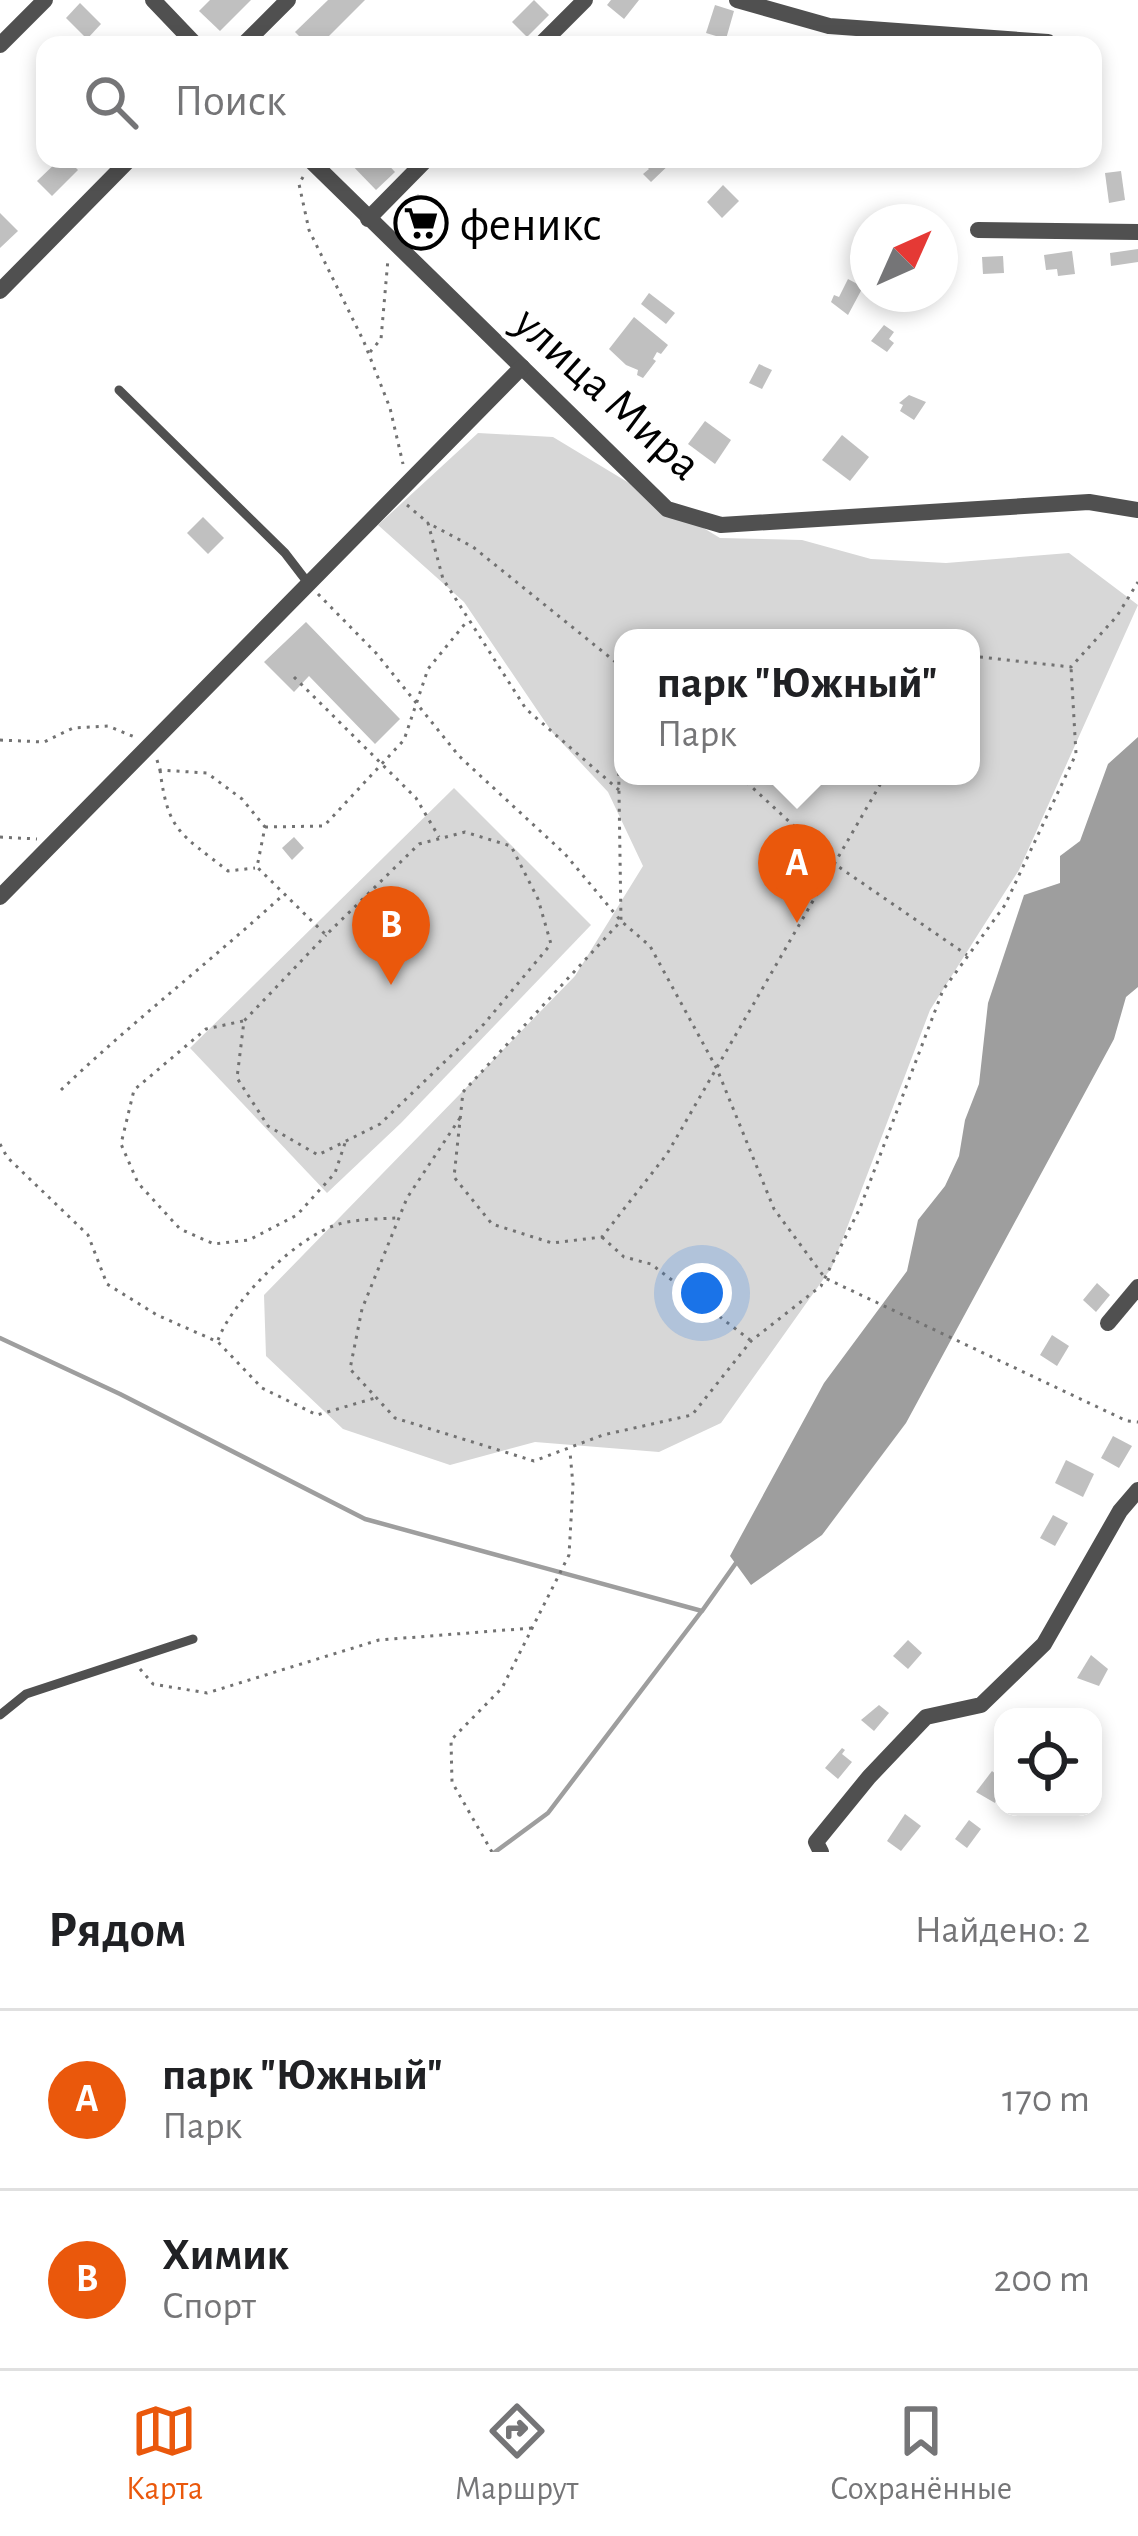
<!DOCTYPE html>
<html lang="ru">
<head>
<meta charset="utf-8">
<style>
	body { margin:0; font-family:"Alegreya Sans",sans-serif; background:#f6f6f6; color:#202124 }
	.controls { position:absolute; right:36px; bottom:36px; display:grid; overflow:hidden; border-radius:24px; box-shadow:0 6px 18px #0003 }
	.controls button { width:108px; height:108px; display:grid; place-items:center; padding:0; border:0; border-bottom:3px solid #e0e0e0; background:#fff; color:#202124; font:60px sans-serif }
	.compass { position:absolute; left:850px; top:204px; width:108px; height:108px; border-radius:50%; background:#fff; box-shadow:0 6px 18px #0003; rotate:45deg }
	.you { position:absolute; left:702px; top:1293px; width:42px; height:42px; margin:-30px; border:9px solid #fff; border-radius:50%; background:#1a73e8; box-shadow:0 0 0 18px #1a73e833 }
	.badge { display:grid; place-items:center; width:78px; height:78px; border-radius:50%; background:#ea580c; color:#fff; font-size:39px; font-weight:700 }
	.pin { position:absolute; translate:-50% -99px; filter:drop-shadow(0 3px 6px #0008) }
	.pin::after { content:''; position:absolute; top:63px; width:42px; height:36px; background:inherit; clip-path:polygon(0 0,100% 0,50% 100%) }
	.popup { position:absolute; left:614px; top:629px; width:366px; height:156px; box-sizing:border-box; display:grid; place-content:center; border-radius:24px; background:#fff; filter:drop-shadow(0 3px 9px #0005); font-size:39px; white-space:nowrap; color:#757577 }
	.popup b { font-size:45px; color:#202124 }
	.popup::after { content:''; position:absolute; left:50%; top:100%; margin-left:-24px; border:24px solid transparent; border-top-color:#fff }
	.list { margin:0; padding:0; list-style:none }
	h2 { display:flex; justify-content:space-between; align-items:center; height:156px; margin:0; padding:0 48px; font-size:51px }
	h2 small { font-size:39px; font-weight:400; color:#757577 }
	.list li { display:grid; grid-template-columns:78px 1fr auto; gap:36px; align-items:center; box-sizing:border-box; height:180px; padding:0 48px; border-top:3px solid #e0e0e0 }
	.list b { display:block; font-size:45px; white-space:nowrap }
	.list p { margin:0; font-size:39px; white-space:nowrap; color:#757577 }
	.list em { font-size:39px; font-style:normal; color:#757577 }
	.icon { flex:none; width:66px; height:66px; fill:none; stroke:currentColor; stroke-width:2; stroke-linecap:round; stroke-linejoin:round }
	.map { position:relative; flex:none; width:1138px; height:1852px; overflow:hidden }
	.search { position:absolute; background:#fff; box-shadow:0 6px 18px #0003; left:36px; right:36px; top:36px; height:132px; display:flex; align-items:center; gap:30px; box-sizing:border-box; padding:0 42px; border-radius:24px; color:#757577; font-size:45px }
	.sheet { height:516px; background:#fff }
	nav { display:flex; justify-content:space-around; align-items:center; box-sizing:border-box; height:168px; border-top:3px solid #e0e0e0; background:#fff; font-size:33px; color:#757577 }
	nav a { display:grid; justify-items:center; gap:6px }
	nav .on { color:#ea580c }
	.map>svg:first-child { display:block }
	.green { fill:#d7d7d7; fill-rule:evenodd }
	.water { fill:#9e9e9e }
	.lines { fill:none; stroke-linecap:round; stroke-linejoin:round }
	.stream { stroke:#9e9e9e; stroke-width:4.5 }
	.building { fill:#c0c0c0 }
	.path { stroke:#727272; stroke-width:3; stroke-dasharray:3 6; stroke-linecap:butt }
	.service { stroke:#505050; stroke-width:9 }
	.minor { stroke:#505050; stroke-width:16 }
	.labels { text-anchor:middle; stroke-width:9; stroke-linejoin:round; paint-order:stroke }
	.poi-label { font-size:48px; fill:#000; stroke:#fff; text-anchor:start }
	.street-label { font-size:48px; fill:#000; stroke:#fff }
</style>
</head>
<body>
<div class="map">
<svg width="1138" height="1852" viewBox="0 0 1138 1852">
	<rect width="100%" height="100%" fill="#fff"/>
	<g class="green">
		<path d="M478 433 553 437 720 538 802 540 871 559 946 563 1069 553 1138 605 1019 870 930 1010 832 1267 721 1423 659 1452 535 1442 450 1465 343 1429 266 1356 264 1295 575 976 643 866 608 792 552 732 464 602 378 525ZM623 638H971V776H623Z"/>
		<path d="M454 788 591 925 401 1123 327 1193 190 1048Z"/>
	</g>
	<path class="water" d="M1138 737V987L1126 997 1114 1039 906 1423 822 1535 751 1585 730 1556 824 1383 907 1271 918 1220 945 1186 959 1156 965 1120 979 1084 988 1003 1024 895 1060 883V856L1080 841 1108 764Z"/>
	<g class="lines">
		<g class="stream">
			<path d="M0 1338 120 1394 365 1519 702 1611 736 1563"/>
			<path d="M495 1852 548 1813 701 1612"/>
		</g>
	</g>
	<g class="building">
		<path d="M210 0H251L220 31 199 11Z"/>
		<path d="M328 0H365L320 45H308L295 32Z"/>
		<path d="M534 0 549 15 527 37 512 22Z"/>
		<path d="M611 0H639L624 19 607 5Z"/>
		<path d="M80 3 101 24 87 39 66 18Z"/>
		<path d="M715 5 734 11 726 39 706 33Z"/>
		<path d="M60 159H67L78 170 52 196 37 181Z"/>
		<path d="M346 159H383L395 172 376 190Z"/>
		<path d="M648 159H675L651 182 643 174 649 169 643 163Z"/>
		<path d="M1121 171 1125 200 1109 203 1105 173Z"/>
		<path d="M723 185 739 201 722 218 707 202Z"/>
		<path d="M418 194 448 224 429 243 399 213Z"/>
		<path d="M0 213 18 231 0 248Z"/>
		<path d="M1138 249V262L1111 266 1110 253Z"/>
		<path d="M1072 251 1075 274 1058 276 1057 269 1046 270 1044 255Z"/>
		<path d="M1003 256 1004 273 983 274 982 257Z"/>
		<path d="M848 279 863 287 848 315 831 302 834 295 839 297Z"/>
		<path d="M649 293 675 313 666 324 641 304Z"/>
		<path d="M634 317 668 345 661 354 657 352 653 359 656 361 643 378 637 375 638 370 626 365 609 349Z"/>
		<path d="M884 325 894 332 889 339 894 343 887 352 871 341Z"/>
		<path d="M759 364 772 370 762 389 749 383Z"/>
		<path d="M909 395 926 402 914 420 900 411 903 405 899 403Z"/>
		<path d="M705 421 731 440 715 464 688 444Z"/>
		<path d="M842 435 869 457 850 481 822 460Z"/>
		<path d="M203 517 224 538 208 554 187 533Z"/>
		<path d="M306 622 400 719 375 744 309 676 294 692 264 662Z"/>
		<path d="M294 837 304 848 292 860 282 848Z"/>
		<path d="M1097 1283 1110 1295 1096 1312 1083 1300Z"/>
		<path d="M1052 1335 1069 1346 1057 1366 1040 1355Z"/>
		<path d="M1113 1436 1132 1446 1119 1468 1101 1458Z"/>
		<path d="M1066 1460 1094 1474 1083 1497 1055 1483Z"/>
		<path d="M1053 1515 1068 1523 1055 1546 1040 1538Z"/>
		<path d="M908 1640 922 1653 908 1669 893 1656Z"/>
		<path d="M1091 1655 1108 1669 1099 1686 1077 1678Z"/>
		<path d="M879 1705 889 1713 874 1731 861 1720Z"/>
		<path d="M842 1748 845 1750 842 1754 852 1762 838 1779 825 1768Z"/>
		<path d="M992 1771 1003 1780 995 1803 976 1792Z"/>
		<path d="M905 1814 921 1826 901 1851 887 1841Z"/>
		<path d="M969 1820 981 1829 967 1848 955 1839Z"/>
	</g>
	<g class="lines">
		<g class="path">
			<path d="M303 177 299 184 309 230 364 342 390 408 403 464"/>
			<path d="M370 352 381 339 388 259"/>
			<path d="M407 505 427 522"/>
			<path d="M318 594 376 653 459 756 565 854 621 921 650 946 717 1069 774 1209 825 1278 1127 1421 1138 1422"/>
			<path d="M971 656 1071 667 1117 616 1138 582"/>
			<path d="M623 659 617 663 621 921 463 1092 454 1177 492 1224 552 1243 602 1237 667 1154 885 776"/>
			<path d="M294 677 416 798 439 837"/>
			<path d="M0 740 44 742 73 728 108 726 137 738"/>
			<path d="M157 760 160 770 207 773 242 799 265 827 257 867 326 935 419 844 465 832 511 846 538 899 551 944 484 1024 380 1124 318 1155 268 1126 237 1078 244 1021 326 935"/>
			<path d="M160 770C168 832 180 833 228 871L255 868"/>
			<path d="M740 776 836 865 967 955"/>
			<path d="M619 790 526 709 443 579 428 523 473 547 623 668"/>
			<path d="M265 827 324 826 404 740 428 669 468 620"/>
			<path d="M0 837 37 839"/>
			<path d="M243 1021 206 1029 134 1090 121 1144 138 1183 180 1229 214 1244 249 1240 297 1215 335 1173 345 1143"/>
			<path d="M61 1090C132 1022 210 962 283 895"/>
			<path d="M460 1118 407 1198 362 1309 350 1369 395 1418 534 1461 603 1435 692 1415 751 1341 821 1286 860 1208 943 990 1005 905 1076 754 1071 667"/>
			<path d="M0 1144 7 1157 88 1235 107 1284 157 1315 218 1342 262 1388 317 1415 375 1398"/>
			<path d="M602 1237 624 1257 651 1264 750 1340"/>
			<path d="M218 1340C233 1300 297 1236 339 1224 357 1219 378 1219 396 1218"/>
			<path d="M140 1669 153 1684 207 1693 379 1640 532 1628"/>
			<path d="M492 1852 452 1782 451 1740 502 1688 569 1555 573 1485 570 1452"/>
		</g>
		<g class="service">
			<path d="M119 390 285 553 308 583"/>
			<path d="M0 1715 26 1694 193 1639"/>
		</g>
		<g class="minor">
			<path d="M153 0 196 45"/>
			<path d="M737 0 829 26 1048 42"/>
			<path d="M0 45 45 0"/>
			<path d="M243 45 288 0"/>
			<path d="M540 45 585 0"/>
			<path d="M309 159 667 509 721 525 1089 502 1138 510"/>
			<path d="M368 219 427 159"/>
			<path d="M978 230 1138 232"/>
			<path d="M0 291 130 159"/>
			<path d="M0 897 522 367"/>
			<path d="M1108 1323 1138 1287"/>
			<path d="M821 1852 816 1842 869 1777 926 1717 981 1705 1044 1644 1120 1511 1138 1490"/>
		</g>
	</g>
	<defs>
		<g id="supermarket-ring" transform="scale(2.7)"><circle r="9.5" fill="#fff" stroke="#000" stroke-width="1.5"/><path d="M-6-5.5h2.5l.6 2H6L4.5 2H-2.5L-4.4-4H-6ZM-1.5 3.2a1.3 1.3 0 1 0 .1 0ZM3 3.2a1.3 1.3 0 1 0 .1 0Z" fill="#000"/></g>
	</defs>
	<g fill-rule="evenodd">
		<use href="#supermarket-ring" x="421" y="223"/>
	</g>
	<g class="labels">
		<g class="poi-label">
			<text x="460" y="240">феникс</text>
		</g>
		<g class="street-label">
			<text transform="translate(609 392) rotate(42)" y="17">улица Мира</text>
		</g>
	</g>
</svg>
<div class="controls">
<button><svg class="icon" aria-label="locate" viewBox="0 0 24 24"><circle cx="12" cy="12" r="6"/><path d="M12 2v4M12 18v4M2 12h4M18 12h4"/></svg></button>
</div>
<svg class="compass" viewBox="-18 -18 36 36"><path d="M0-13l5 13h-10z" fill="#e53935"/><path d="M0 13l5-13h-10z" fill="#757577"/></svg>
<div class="you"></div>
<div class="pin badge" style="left:797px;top:923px">A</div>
<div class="popup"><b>парк &quot;Южный&quot;</b>Парк</div>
<div class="pin badge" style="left:391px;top:985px">B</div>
<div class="search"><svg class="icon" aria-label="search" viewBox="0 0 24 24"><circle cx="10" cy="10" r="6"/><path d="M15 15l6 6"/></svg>Поиск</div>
</div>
<section class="sheet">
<h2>Рядом<small>Найдено: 2</small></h2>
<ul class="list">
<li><span class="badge">A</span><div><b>парк &quot;Южный&quot;</b><p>Парк</p></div><em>170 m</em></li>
<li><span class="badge">B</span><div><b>Химик</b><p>Спорт</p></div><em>200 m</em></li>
</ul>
</section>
<nav>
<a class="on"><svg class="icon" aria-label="map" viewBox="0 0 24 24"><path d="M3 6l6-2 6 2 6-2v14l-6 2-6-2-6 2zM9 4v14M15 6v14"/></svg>Карта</a>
<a><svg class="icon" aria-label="directions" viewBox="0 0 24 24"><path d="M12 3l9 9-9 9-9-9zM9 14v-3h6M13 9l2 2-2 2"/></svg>Маршрут</a>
<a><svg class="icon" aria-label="saved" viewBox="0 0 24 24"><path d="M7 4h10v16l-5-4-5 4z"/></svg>Сохранённые</a>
</nav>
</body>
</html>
